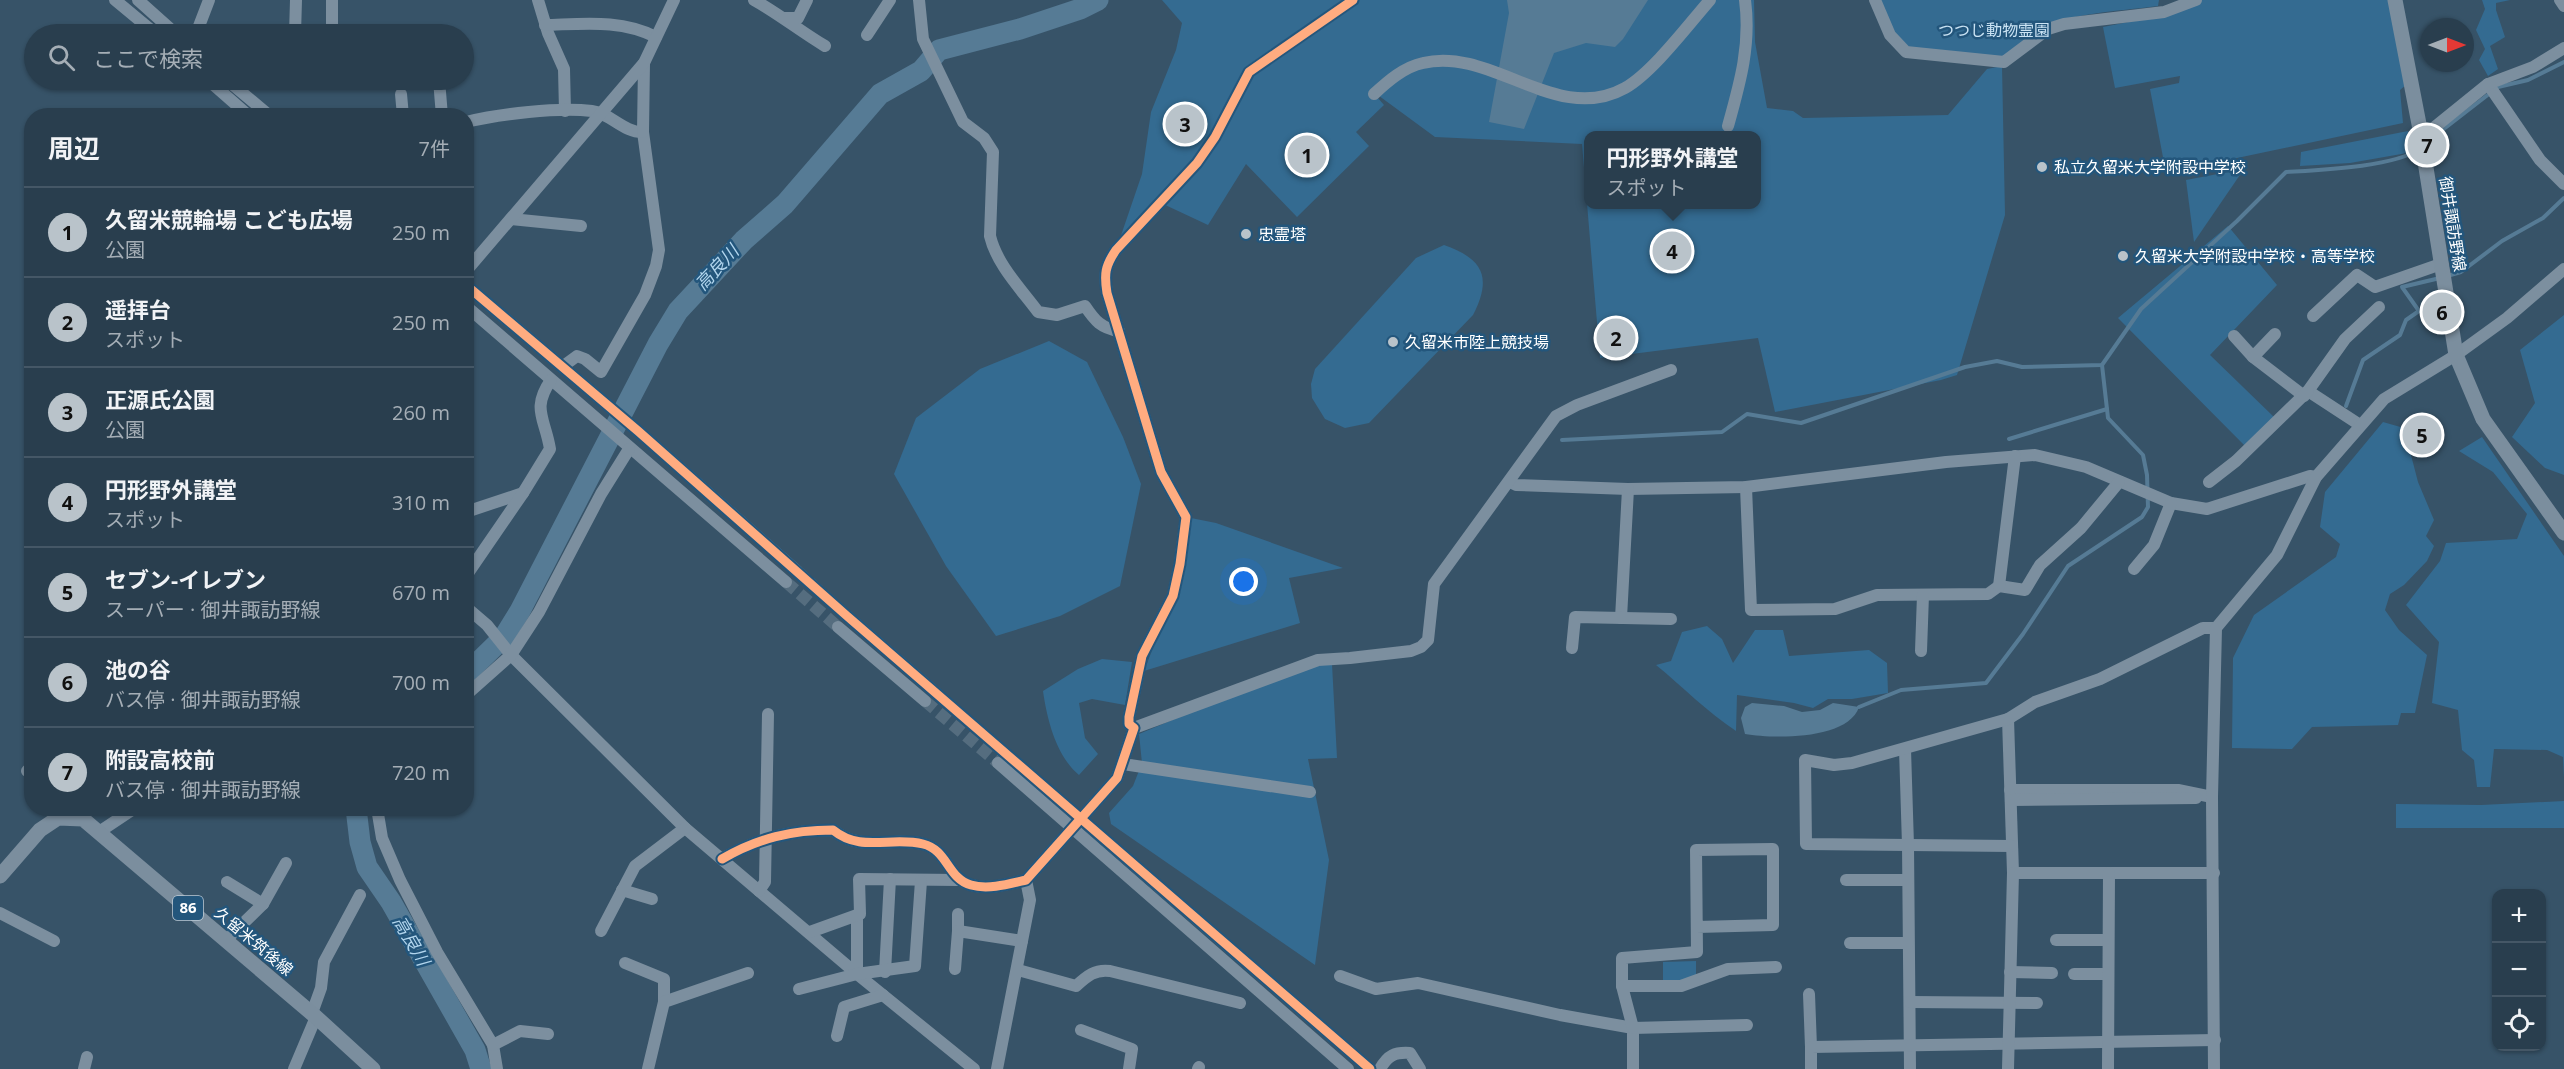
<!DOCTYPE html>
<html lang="ja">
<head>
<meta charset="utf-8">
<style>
	body { margin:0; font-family:"Open Sans","Noto Sans JP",sans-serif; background:#354958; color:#f1f3f6 }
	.controls { position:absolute; right:18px; bottom:18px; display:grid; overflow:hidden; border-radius:12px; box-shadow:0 2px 4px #0004 }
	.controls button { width:54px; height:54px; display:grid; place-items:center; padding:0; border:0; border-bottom:2px solid #455766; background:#293e4e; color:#f1f3f6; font:30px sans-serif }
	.compass { position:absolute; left:2420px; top:18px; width:54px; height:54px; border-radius:50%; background:#293e4e; box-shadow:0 2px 4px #0004; rotate:90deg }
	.you { position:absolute; left:1244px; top:582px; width:21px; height:21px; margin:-15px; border:4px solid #fff; border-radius:50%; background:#1a73e8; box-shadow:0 0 0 9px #1a73e833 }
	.badge { display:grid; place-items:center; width:39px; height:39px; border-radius:50%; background:#b9c3ca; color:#111; font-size:20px; font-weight:700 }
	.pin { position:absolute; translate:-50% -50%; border:3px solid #fff; box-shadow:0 2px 6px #0006 }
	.popup { position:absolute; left:1584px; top:131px; width:177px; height:78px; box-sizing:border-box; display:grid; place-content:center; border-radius:12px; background:#293e4e; filter:drop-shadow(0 2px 4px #0005); font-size:20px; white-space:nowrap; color:#a5aeb6 }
	.popup b { font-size:22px; color:#f1f3f6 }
	.popup::after { content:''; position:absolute; left:50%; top:100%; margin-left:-12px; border:12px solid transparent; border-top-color:#293e4e }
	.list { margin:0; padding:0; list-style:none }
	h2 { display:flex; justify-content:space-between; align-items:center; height:78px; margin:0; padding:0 24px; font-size:26px }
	h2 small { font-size:20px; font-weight:400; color:#a5aeb6 }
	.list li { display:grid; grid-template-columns:39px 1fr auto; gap:18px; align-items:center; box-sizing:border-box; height:90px; padding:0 24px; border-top:2px solid #455766 }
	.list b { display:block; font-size:22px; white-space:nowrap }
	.list p { margin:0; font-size:20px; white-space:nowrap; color:#a5aeb6 }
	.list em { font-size:20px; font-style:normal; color:#a5aeb6 }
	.icon { flex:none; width:33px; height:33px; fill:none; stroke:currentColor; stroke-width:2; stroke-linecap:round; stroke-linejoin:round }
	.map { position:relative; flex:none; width:2564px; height:1069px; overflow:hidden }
	.search { position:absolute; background:#293e4e; box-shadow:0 2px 4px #0004; left:24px; top:24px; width:450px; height:66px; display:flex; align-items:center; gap:15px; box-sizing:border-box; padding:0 21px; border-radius:33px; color:#a5aeb6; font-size:22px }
	.panel { position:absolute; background:#293e4e; box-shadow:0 2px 4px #0004; left:24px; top:108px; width:450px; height:708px; border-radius:24px }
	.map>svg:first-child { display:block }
	.green { fill:#346b91; fill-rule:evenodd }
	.water { fill:#567b95 }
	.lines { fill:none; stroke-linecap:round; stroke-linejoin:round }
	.stream { stroke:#567b95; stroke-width:4 }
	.river { stroke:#567b95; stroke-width:21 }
	.minor-tunnel { stroke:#556d7f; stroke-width:12; stroke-dasharray:12 6; stroke-linecap:butt }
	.minor { stroke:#7c8f9f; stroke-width:12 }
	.major { stroke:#7b8e9e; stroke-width:15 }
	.cycleway-casing { stroke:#23567c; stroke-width:13 }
	.cycleway { stroke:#ffac80; stroke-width:9 }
	.poi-dot { fill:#b9c3ca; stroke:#23567c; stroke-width:2 }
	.labels { text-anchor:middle; stroke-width:5; stroke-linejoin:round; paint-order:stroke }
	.shield { fill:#23567c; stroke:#bdccd8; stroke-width:1.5 }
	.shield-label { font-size:15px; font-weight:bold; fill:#fff }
	.park-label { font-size:16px; fill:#cae3f4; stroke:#23567c }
	.poi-label { font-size:16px; fill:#fff; stroke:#23567c; text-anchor:start }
	.street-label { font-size:16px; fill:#fff; stroke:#23567c }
	.water-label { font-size:18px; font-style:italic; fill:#b2d5ed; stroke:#23567c }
</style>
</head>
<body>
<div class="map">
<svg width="2564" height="1069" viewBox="0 0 2564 1069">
	<rect width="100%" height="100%" fill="#375368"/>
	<g class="green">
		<path d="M1162 0H1754L1755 42 1767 108 1793 111 1803 118 1948 115 1987 69 2002 66 2005 215 1957 375 1941 380 1775 412 1758 338 1600 358 1582 144 1435 137 1371 90 1384 105 1356 132 1369 146 1297 217 1246 164 1208 225 1161 203 1116 250 1142 174 1151 112 1176 50 1182 23ZM1588 136H1756V204H1588Z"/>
		<path d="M1875 0H2159L2158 6C2114 12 2068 12 2028 34L2026 44 2004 62 1906 52Z"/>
		<path d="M2202 0H2391L2407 84 2400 90 2403 123 2166 173 2150 89 2179 83 2180 76 2115 88 2103 27 2164 15Z"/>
		<path d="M2482 0H2510L2496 3V10L2505 37 2490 46 2498 69 2488 76 2479 60 2485 49 2476 30 2485 9Z"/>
		<path d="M2408 131 2411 144 2407 153 2350 163 2300 166 2301 152Z"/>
		<path d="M2244 169 2194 242 2186 180Z"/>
		<path d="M2228 226 2277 285 2210 355 2276 419 2247 448 2118 318Z"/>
		<path d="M1444 245C1484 259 1492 278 1473 315L1369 423 1345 428 1325 419 1312 398 1311 384 1315 369 1416 258Z"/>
		<path d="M2564 315V475L2545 468 2512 437 2535 403 2520 350Z"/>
		<path d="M1049 341 1087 362 1123 437 1141 484 1120 586 1060 616 996 636 946 566 894 474 916 418 980 369Z"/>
		<path d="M2383 422 2404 428 2418 482 2434 520 2426 536 2434 546 2427 561 2404 585 2390 594 2385 610 2399 630 2427 655 2415 713H2401L2398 725 2312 727 2292 749 2232 748 2233 658 2254 615 2336 557 2340 544 2320 527 2325 492Z"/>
		<path d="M2482 437 2564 556V778L2563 757 2547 750 2494 749 2490 787H2477L2474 760 2462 750 2458 710 2432 703 2439 642 2406 605 2440 561 2446 543 2517 539 2527 514 2493 472 2459 451Z"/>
		<path d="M1186 517 1216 523 1343 568 1289 578 1300 623 1144 671 1173 596Z"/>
		<path d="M1707 626 1722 639 1733 663 1755 630H1783L1789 656 1869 650 1887 663 1888 693 1852 699H1828L1813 708 1794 703 1737 695 1736 731C1707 712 1683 687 1656 665L1671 661 1682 632Z"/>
		<path d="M1102 659 1132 662 1125 705 1092 699 1079 703 1085 738 1098 754 1079 775C1056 756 1047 719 1043 691L1078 669Z"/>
		<path d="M1312 661 1332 664 1337 758 1308 759 1329 860 1315 965 1111 824 1109 813 1133 786 1142 763 1139 734Z"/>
		<path d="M2564 801V828H2396V804L2481 805Z"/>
		<path d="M1696 961V977L1682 982 1663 983V962Z"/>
	</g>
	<g class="water">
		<path d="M1507 0H1648L1623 39 1615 47 1586 43 1554 53 1524 129 1489 122 1509 13Z"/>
		<path d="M1752 703 1784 706 1802 712 1820 710 1833 703 1859 707C1848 740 1774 739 1745 734L1741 718 1745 707Z"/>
	</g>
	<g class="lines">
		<g class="stream">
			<path d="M2427 142 2498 87 2528 80 2564 62"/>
			<path d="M2447 276 2461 272 2502 241 2543 218 2564 198"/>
			<path d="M2346 406 2363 360 2400 335 2406 320 2419 311 2402 287 2440 278"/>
			<path d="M2009 439 2107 409"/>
			<path d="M1562 440 1722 432 1747 414 1801 423 1965 367 1997 361 2022 367 2102 365 2141 309 2237 221 2286 172C2318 170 2395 167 2419 149"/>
			<path d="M1859 707 1901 690 1986 683 2023 634 2068 566 2142 517 2148 507 2147 475 2143 455 2108 418 2102 365"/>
		</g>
		<g class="river">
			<path d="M466 674 504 637 520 611 658 344 678 311 744 240 785 204 880 94 921 71 939 50 1020 29 1080 9 1098 0"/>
			<path d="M356 808 360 842 367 867 391 902 475 1050 481 1069"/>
		</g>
		<g class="minor-tunnel">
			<path d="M797 571 847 616"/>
			<path d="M786 582 838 627"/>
			<path d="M935 692 1008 756"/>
			<path d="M925 701 998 763"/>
		</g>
		<g class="minor">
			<path d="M115 0 156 34"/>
			<path d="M138 0 176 34"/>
			<path d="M332 0V34"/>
			<path d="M538 0 548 33 564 69 565 111"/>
			<path d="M754 0C779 14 800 31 825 46"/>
			<path d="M919 0 923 39 963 122 984 138 993 152 990 236C997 265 1021 289 1038 312L1057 315 1085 306C1095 321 1101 328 1119 331"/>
			<path d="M1875 0 1890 35 1906 52 2004 62 2048 29 2064 24 2164 12 2196 0"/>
			<path d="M2560 0 2564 6"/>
			<path d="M784 18H798L807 0"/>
			<path d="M545 25C583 24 621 19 656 37"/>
			<path d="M196 34 209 0"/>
			<path d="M295 34 296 0"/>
			<path d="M867 35 890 0"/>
			<path d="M208 80 249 116"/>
			<path d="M227 80 270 116"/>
			<path d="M439 80 442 116"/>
			<path d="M2488 84 2540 160 2564 184"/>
			<path d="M401 94 403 116"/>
			<path d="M1374 94C1388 81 1404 67 1423 63 1491 46 1557 126 1625 88 1653 72 1688 25 1710 0"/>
			<path d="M466 122C500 114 557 107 592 111 610 113 624 133 643 132L659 250 656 266 645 295 601 372 585 359 577 356 562 367"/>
			<path d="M1728 126C1740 83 1751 45 1745 0"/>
			<path d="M643 132 644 63"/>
			<path d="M2420 139 2488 84 2533 67 2564 48"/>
			<path d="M511 219 581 226"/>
			<path d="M466 271 644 63 674 0"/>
			<path d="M466 285 638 431 797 571"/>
			<path d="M466 306 786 582"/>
			<path d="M2313 316 2357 275 2375 287 2441 264"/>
			<path d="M2234 336 2253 357 2304 396"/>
			<path d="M2253 357 2275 334"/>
			<path d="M2360 425 2308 391 2345 339 2379 307"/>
			<path d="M1510 482 1516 485 1628 489 1746 487 1946 462 2035 455 2086 467 2171 503 2207 509 2310 476 2316 477"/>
			<path d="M2209 482 2236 461 2308 391"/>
			<path d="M1746 487 1751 610 1835 609 1877 595 1988 594 1999 586 2025 590 2040 565 2081 528 2119 482"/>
			<path d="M466 512 523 493 550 449C545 418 531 409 551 380"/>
			<path d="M2134 569 2154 545 2171 503"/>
			<path d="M466 576 523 493"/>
			<path d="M1999 586 2015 456"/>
			<path d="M466 607 487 625 511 655 685 828 857 974 974 1069"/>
			<path d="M847 616 935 692"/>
			<path d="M1621 618 1628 489"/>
			<path d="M838 627 925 701"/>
			<path d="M1572 648 1575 617 1671 619"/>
			<path d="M1921 651 1923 595"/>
			<path d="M466 695 511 655 539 612 601 494 629 449"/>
			<path d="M2008 719 2013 873"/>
			<path d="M1134 728 1318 660 1350 658 1411 651 1421 647 1428 640 1434 584 1556 416 1577 405 1671 370"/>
			<path d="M1905 749 1908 845 1910 1069"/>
			<path d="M1008 756 1370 1069"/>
			<path d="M998 763 1348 1069"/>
			<path d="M1123 764 1310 792"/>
			<path d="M27 771 32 766"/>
			<path d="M2010 790H2178L2212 797"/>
			<path d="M2011 800 2196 798"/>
			<path d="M377 808 382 838 400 880 437 952 493 1045 497 1069"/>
			<path d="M99 832 135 808"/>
			<path d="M2012 846 1806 844 1805 760 1834 765 1852 763 2008 719 2035 702 2100 679 2203 628H2216"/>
			<path d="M722 859C758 838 792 830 833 830 861 853 891 836 923 844 948 850 947 878 971 885 988 890 1009 884 1026 880L1117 778 1134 728 1129 724V717L1142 656 1173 596 1180 564 1186 517 1161 472 1107 293C1104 274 1105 266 1116 250L1197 163 1215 137 1249 72 1353 0"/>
			<path d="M1846 880H1908"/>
			<path d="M227 882 263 904"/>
			<path d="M622 890 652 899"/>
			<path d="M759 891 765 882 768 714"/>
			<path d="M0 913 54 941"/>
			<path d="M958 914V931"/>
			<path d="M857 916V974"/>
			<path d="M601 931 635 866 685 828"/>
			<path d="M810 932 860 914 859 879 958 880"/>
			<path d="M226 940 263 904 286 863"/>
			<path d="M2056 940H2107"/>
			<path d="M1850 943H1908"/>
			<path d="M625 963 664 979V1002"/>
			<path d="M955 969 958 931 1022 941"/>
			<path d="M1018 970 1076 986C1087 976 1095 969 1110 971L1240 1003"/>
			<path d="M885 972 890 879"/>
			<path d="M2010 972 2052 973"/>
			<path d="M2074 974H2107"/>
			<path d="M1340 976 1376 989 1418 983 1560 1015 1633 1028V1069"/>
			<path d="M1622 986V958L1697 952 1696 850 1773 849V925L1697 927"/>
			<path d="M799 989 857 974 915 966 921 881"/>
			<path d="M1809 994 1811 1047"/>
			<path d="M1910 1002 2037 1003"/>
			<path d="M312 1013 321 988 324 962 360 895"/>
			<path d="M1747 1025 1633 1028 1622 986H1681L1728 969 1776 967"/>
			<path d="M1081 1030 1132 1049 1129 1069"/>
			<path d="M837 1036 844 1007 883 995"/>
			<path d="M493 1045 520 1031 548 1034"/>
			<path d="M84 1069 87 1057"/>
			<path d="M294 1069 316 1017"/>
			<path d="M648 1069 664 1002 748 973"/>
			<path d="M997 1069 1030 900 1026 880"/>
			<path d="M1198 1069 1199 1067"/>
			<path d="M1380 1069C1388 1055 1395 1052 1410 1053L1420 1069"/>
			<path d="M1811 1069V1047L2215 1040"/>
			<path d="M2008 1069 2013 873H2214"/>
			<path d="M2108 1069 2109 873"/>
			<path d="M2214 1069 2212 797 2216 628 2277 555 2316 477 2384 399 2456 355 2507 318 2564 269"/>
		</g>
		<g class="major">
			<path d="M2395 0 2419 124 2456 355 2483 419 2564 533"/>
			<path d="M0 876 40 830 58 818 83 819 316 1017 373 1069"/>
		</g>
		<g class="cycleway-casing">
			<g id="cycleway">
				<path d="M466 285 638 431 847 616 1370 1069"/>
				<path d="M722 859C758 838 792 830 833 830 861 853 891 836 923 844 948 850 947 878 971 885 988 890 1009 884 1026 880L1117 778 1134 728 1129 724V717L1142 656 1173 596 1180 564 1186 517 1161 472 1107 293C1104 274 1105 266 1116 250L1197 163 1215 137 1249 72 1353 0"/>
			</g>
		</g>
		<use href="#cycleway" class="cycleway"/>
	</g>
	<g class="poi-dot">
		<circle cx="2042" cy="167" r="6"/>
		<circle cx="1246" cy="234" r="6"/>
		<circle cx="2123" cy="256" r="6"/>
		<circle cx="1393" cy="342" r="6"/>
	</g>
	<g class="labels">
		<rect class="shield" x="173" y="896" width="30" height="24" rx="4.5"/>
		<g class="shield-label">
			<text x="188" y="913">86</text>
		</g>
		<g class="park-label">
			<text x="1994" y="36">つつじ動物霊園</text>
		</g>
		<g class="poi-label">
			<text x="2054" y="173">私立久留米大学附設中学校</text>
			<text x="1258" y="240">忠霊塔</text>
			<text x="2135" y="262">久留米大学附設中学校・高等学校</text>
			<text x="1405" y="348">久留米市陸上競技場</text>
		</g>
		<g class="street-label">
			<text transform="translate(2453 224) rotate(81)" y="6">御井諏訪野線</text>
			<text transform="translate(254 941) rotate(40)" y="6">久留米筑後線</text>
		</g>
		<g class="water-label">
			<text transform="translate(717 268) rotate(-47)" y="6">高良川</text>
			<text transform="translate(411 941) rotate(60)" y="6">高良川</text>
		</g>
	</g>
</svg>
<div class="controls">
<button>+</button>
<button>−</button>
<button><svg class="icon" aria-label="locate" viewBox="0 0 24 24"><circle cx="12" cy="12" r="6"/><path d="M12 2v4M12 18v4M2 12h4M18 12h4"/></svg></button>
</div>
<svg class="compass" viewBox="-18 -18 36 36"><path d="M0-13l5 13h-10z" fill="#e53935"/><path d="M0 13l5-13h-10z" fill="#a5aeb6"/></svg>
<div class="you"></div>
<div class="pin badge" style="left:1307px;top:155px">1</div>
<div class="pin badge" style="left:1616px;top:338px">2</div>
<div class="pin badge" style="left:1185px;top:124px">3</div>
<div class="pin badge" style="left:1672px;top:251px">4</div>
<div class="popup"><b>円形野外講堂</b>スポット</div>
<div class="pin badge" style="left:2422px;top:435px">5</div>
<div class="pin badge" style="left:2442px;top:312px">6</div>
<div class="pin badge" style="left:2427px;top:145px">7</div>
<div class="search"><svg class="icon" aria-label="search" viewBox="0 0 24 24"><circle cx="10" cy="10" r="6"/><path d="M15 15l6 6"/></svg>ここで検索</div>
<section class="panel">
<h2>周辺<small>7件</small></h2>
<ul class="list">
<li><span class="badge">1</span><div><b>久留米競輪場 こども広場</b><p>公園</p></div><em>250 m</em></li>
<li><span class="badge">2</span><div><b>遥拝台</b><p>スポット</p></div><em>250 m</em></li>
<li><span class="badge">3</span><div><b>正源氏公園</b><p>公園</p></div><em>260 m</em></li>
<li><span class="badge">4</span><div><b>円形野外講堂</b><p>スポット</p></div><em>310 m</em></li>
<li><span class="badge">5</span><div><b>セブン-イレブン</b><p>スーパー · 御井諏訪野線</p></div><em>670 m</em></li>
<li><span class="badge">6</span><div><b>池の谷</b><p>バス停 · 御井諏訪野線</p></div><em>700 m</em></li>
<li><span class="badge">7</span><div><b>附設高校前</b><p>バス停 · 御井諏訪野線</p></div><em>720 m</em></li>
</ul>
</section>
</div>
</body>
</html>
